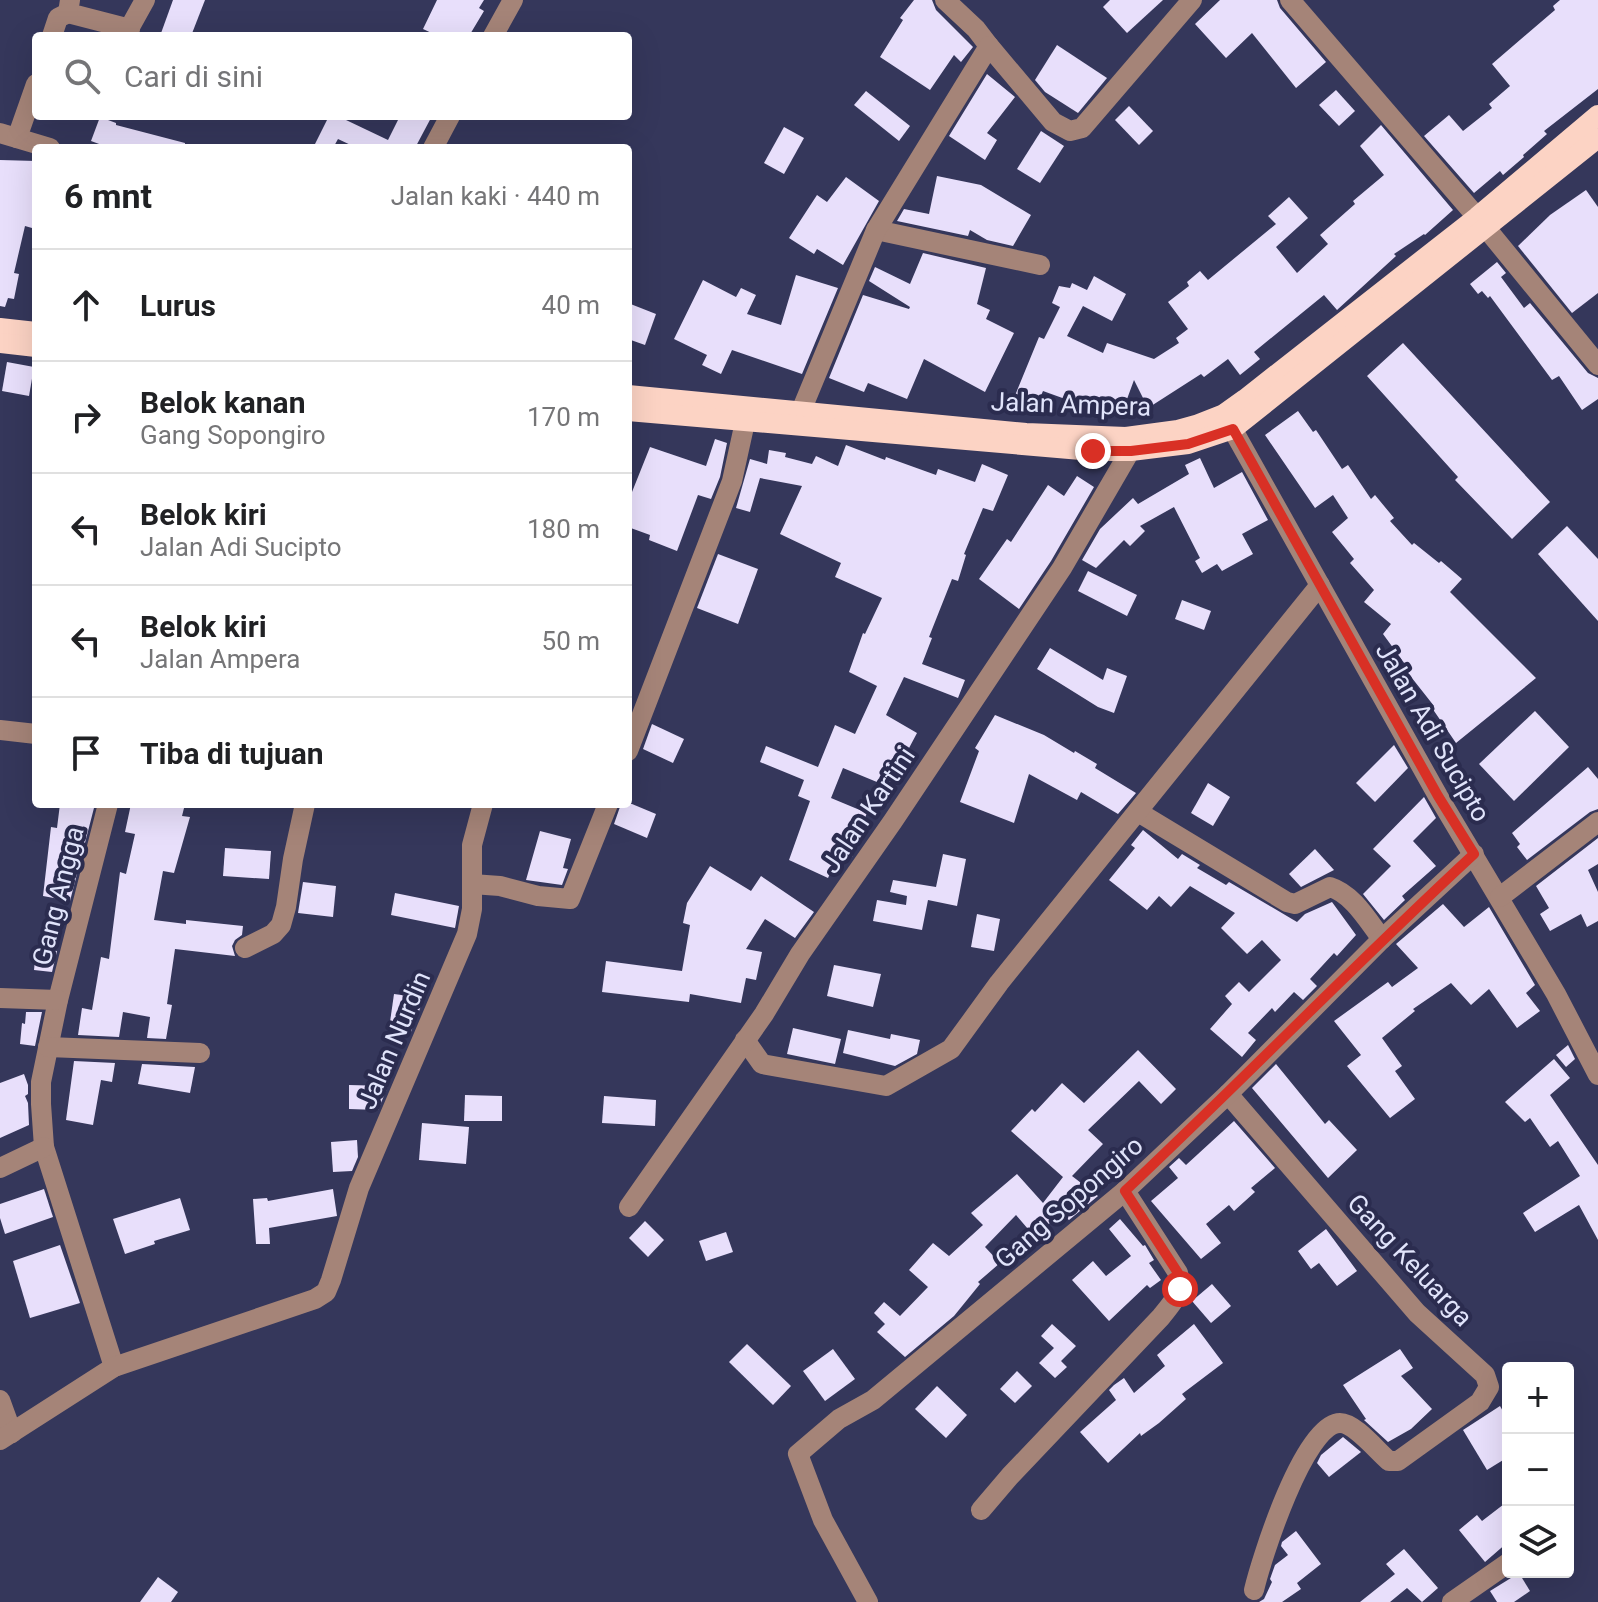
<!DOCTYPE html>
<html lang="id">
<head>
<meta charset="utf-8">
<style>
	body { margin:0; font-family:Roboto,sans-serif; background:#f2f2f2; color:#202124 }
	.controls { position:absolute; right:24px; bottom:24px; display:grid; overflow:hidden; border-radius:8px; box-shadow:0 8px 32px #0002 }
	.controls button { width:72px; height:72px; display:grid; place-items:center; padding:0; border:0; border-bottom:2px solid #e0e0e0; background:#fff; color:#202124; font:40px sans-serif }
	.stop { position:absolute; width:24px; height:24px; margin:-18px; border:6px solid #d93025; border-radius:50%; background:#fff }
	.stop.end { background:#d93025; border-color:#fff; box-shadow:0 2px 8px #0008 }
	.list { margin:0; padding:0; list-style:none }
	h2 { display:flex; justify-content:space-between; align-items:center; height:104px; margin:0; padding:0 32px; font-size:34px }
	h2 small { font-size:26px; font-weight:400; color:#757577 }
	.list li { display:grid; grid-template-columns:52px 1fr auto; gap:24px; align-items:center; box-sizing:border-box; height:112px; padding:0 32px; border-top:2px solid #e0e0e0 }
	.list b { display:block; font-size:30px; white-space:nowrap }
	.list p { margin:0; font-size:26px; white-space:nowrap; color:#757577 }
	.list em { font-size:26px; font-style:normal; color:#757577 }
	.icon { flex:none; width:44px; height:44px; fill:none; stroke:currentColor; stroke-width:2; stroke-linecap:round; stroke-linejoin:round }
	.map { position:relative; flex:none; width:1598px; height:1602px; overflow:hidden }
	.search { position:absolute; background:#fff; box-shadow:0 8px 32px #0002; left:32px; top:32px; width:600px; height:88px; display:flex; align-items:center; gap:20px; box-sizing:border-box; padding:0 28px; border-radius:8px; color:#757577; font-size:30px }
	.panel { position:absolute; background:#fff; box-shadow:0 8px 32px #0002; left:32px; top:144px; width:600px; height:664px; border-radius:8px }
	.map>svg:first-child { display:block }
	.building { fill:#e8dffb }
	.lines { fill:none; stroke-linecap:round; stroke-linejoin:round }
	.minor { stroke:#a58478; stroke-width:20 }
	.major { stroke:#fcd3c4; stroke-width:20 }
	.route { stroke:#d93025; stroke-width:10 }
	.labels { text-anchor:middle; stroke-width:8; stroke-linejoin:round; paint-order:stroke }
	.street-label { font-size:26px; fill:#e1e4fb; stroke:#2b2c4f }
</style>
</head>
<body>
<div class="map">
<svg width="1598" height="1602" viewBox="0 0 1598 1602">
	<rect width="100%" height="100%" fill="#35375b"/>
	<g class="building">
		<path d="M173 0H205L191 36H160Z"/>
		<path d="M437 0H484L479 8 484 11 469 36H438L423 29Z"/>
		<path d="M914 0H932L936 10 973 47 961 62 954 55 930 90 880 57 903 20 900 18Z"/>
		<path d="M1110 0H1163L1127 33 1103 7Z"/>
		<path d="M1220 0H1277L1280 8 1326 62 1296 88 1252 33 1226 58 1195 24Z"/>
		<path d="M1560 0H1598V89L1544 131 1547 134 1523 155 1524 157 1503 175 1500 171 1474 193 1424 136 1449 115 1463 131 1492 108 1489 104 1510 86 1492 64 1555 10 1553 6Z"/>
		<path d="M1057 45 1107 78 1078 113 1045 92 1035 80Z"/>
		<path d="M987 74 1015 97 987 133 997 140 985 160 949 136Z"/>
		<path d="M1336 90 1355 111 1339 126 1319 105Z"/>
		<path d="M866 91 910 126 899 141 854 105Z"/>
		<path d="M1129 106 1153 131 1139 145 1115 120Z"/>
		<path d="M329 116H348L346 120 388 140 400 116H432L415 148H357L338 139 333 148H313Z"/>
		<path d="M100 117 116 123V125L185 143V148H110L91 141Z"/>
		<path d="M1381 125 1453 210 1425 235 1424 234 1394 254 1396 256 1337 310 1324 295 1254 352 1260 359 1240 375 1228 359 1204 377 1201 374 1148 408 1134 380 1123 410 1082 396 1079 404 1043 391 1036 407 1014 398 1039 337 1044 339 1060 307 1052 303 1059 286 1070 288 1072 283 1087 290 1094 276 1126 294 1112 321 1083 306 1067 336 1103 353 1107 343 1154 359 1179 343 1176 338 1188 329 1168 302 1189 286 1187 282 1200 271 1208 280 1276 224 1268 216 1289 197 1308 218 1276 247 1297 273 1328 244 1320 235 1355 204 1353 201 1384 175 1360 146Z"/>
		<path d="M784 127 804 138 784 174 764 163Z"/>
		<path d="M1041 131 1064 146 1040 183 1017 169Z"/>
		<path d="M0 160 36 161V203L32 228 25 226 14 273 19 274 14 299 8 298 5 307 0 306Z"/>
		<path d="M937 176 981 185 1031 215 1013 246 987 240 970 230 968 236 897 221 904 209 929 214Z"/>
		<path d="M846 177 879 201 843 265 817 249 814 254 789 238 817 195 827 202Z"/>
		<path d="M1586 190 1598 207V293L1572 313 1518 246 1550 215Z"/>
		<path d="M923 253 986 268 977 304 990 310 986 319 1014 333 985 392 924 359 907 399 868 383 864 392 829 378 863 295 909 309 910 307 869 281 875 267 910 284Z"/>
		<path d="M1497 262 1506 273 1501 277 1524 308 1530 303 1588 373 1598 378V399L1582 410 1559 376 1552 380 1490 296 1488 298 1482 291 1478 294 1470 284Z"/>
		<path d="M796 275 838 288 802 374 732 350 721 374 702 365 707 355 674 339 703 280 736 297 741 288 756 295 747 314 781 325Z"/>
		<path d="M628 303 656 314 645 345 628 339Z"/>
		<path d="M1403 343 1550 502 1512 539 1455 480 1458 477 1367 376Z"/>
		<path d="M7 362 34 367 29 396 2 391Z"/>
		<path d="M1298 411 1313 432 1316 430 1342 469 1348 465 1371 499 1375 495 1394 518 1390 521 1412 545 1414 543 1439 563 1441 561 1462 579 1450 592 1536 678 1456 743 1432 708 1434 706 1408 673 1410 671 1383 634 1391 624 1364 602 1374 590 1350 563 1354 559 1332 532 1348 518 1333 495 1315 508 1265 435Z"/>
		<path d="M715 439 727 443 720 477 711 499 698 495 677 551 649 540 650 535 628 527V502L650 447 706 466Z"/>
		<path d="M846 445 885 460 886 457 936 475 938 469 975 482 982 464 1008 475 993 511 983 508 964 554 966 555 958 581 952 579 929 637 932 638 922 664 965 680 958 698 904 677 886 715 917 733 908 750 904 748 889 787 843 768 831 798 867 813 858 834 860 835 852 857 840 852 828 878 789 860 810 801 798 796 804 780 760 762 766 746 818 767 835 725 855 734 877 686 849 672 863 633 865 634 882 598 835 577 841 563 780 534 802 486 760 478 750 512 736 508 750 459 767 464 769 450 786 453 785 457 812 464 816 456 838 466Z"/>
		<path d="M1200 458 1214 488 1242 472 1268 520 1242 534 1253 554 1222 571 1217 564 1202 573 1195 561 1200 558 1174 507 1140 526 1145 531 1130 546 1124 540 1096 568 1082 560 1100 529 1133 498 1138 504 1189 474 1185 465Z"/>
		<path d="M1077 476 1094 487 1051 561 1019 609 979 579 1007 539 1011 542 1048 485 1064 496Z"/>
		<path d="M1567 526 1598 559V621L1538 554Z"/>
		<path d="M718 554 758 569 738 624 697 608Z"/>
		<path d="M1088 571 1137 595 1127 616 1078 591Z"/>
		<path d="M1182 600 1211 611 1204 630 1175 619Z"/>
		<path d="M1050 648 1103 680 1107 668 1127 676 1114 713 1098 707 1037 669Z"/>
		<path d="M1535 711 1569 747 1514 801 1479 764Z"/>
		<path d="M995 715 1044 735 1074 753 1075 751 1097 764 1095 768 1136 793 1118 814 1081 792 1077 800 1029 774 1014 823 960 802 979 751 975 748Z"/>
		<path d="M652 724 684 739 673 763 643 749Z"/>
		<path d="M1394 745 1408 768 1375 802 1356 783Z"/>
		<path d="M1588 767 1598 779V809L1590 812 1527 860 1517 847 1520 844 1512 833Z"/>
		<path d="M1208 783 1230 797 1213 826 1191 813Z"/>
		<path d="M1424 797 1436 818 1413 841 1436 866 1402 896 1405 900 1384 920 1363 894 1391 866 1373 849Z"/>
		<path d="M60 804H95L70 901 43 896 51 827 57 828Z"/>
		<path d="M131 804H185L182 816 190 817 174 873 163 871 154 920 186 924V920L243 926 242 935 235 940 232 946 235 956 175 949 167 1004 172 1005 166 1039 147 1038 150 1017 123 1012 119 1037 78 1035 82 1008 92 1010 101 957 109 959 120 872 126 874 135 834 125 832Z"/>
		<path d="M621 804H632L656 814 647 838 614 824Z"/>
		<path d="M1143 830 1178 859 1182 854 1200 865 1197 868 1226 885 1229 882 1297 922 1305 914 1332 902 1356 935 1337 956 1334 953 1310 979 1317 986 1303 1000 1294 992 1275 1012 1272 1008 1248 1033 1256 1040 1242 1057 1210 1029 1232 1004 1225 996 1239 982 1249 992 1281 960 1262 940 1247 954 1221 928 1235 913 1190 886 1171 907 1159 896 1147 910 1109 880 1135 848 1131 845Z"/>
		<path d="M540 831 571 839 563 868 568 869 562 885 526 880Z"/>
		<path d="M1598 838V864L1588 870 1598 892V921L1587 927 1581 914 1550 931 1540 914 1549 908 1536 886Z"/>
		<path d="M225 848 271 851 269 879 223 876Z"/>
		<path d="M1315 849 1334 870 1301 887 1289 874Z"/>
		<path d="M943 854 966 859 957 906 928 900 922 930 873 921 877 900 906 905 907 896 890 892 893 880 936 887Z"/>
		<path d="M710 866 751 891 761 876 814 912 795 938 765 919 746 949 762 952 756 980 746 978 741 1003 690 994 689 1002 602 992 606 961 682 971 690 925 683 923 687 903Z"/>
		<path d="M303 882 336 886 333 917 298 913Z"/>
		<path d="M395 893 459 906 455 928 391 915Z"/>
		<path d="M1443 904 1464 927 1489 907 1535 985 1526 993 1540 1011 1517 1028 1489 989 1471 1005 1451 983 1413 1009 1415 1011 1382 1038 1402 1066 1395 1071 1415 1099 1390 1118 1347 1066 1361 1055 1334 1021 1388 982 1392 987 1418 968 1396 944Z"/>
		<path d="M977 914 1000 919 994 951 971 947Z"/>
		<path d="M36 949 57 951 52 972 34 970Z"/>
		<path d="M834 965 881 974 873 1007 827 996Z"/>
		<path d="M394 994 424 998 411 1032 389 1029Z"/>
		<path d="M26 1012H42L35 1046 20 1044 22 1023 25 1024Z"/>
		<path d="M793 1028 841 1039 835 1064 787 1054Z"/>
		<path d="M848 1030 890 1039 891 1034 920 1040 917 1054 895 1066 843 1053Z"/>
		<path d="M1568 1045 1575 1059 1566 1067 1556 1055Z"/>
		<path d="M1138 1050 1176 1089 1161 1104 1139 1081 1088 1130 1103 1144 1072 1176 1098 1196 1069 1220 1061 1214 1034 1236 1016 1215 985 1247 1000 1263 978 1282 980 1284 954 1316 905 1357 877 1332 885 1324 874 1313 884 1302 900 1316 928 1287 909 1270 933 1243 949 1256 983 1225 971 1213 1017 1174 1043 1203 1063 1177 1011 1131 1032 1109 1035 1112 1062 1083 1084 1103Z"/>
		<path d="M1554 1059 1570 1078 1550 1095 1598 1165V1240L1579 1205 1535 1232 1523 1213 1580 1176 1558 1141 1550 1147 1530 1118 1525 1122 1505 1102Z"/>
		<path d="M74 1061 115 1063 112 1082 101 1080 93 1125 66 1120Z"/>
		<path d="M142 1064 195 1067 190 1093 138 1084Z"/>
		<path d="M1276 1064 1325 1124 1329 1120 1357 1150 1328 1178 1252 1088Z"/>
		<path d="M24 1074 28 1085V1094L25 1096 28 1103 29 1125 0 1138V1083Z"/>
		<path d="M349 1085 388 1086 378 1110 349 1109Z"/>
		<path d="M465 1095 502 1096V1121H464Z"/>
		<path d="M604 1096 656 1100 655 1126 602 1123Z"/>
		<path d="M1234 1121 1275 1168 1251 1188 1255 1192 1234 1211 1229 1205 1206 1224 1221 1243 1201 1259 1151 1201 1178 1178 1169 1167 1179 1158 1186 1165Z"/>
		<path d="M422 1123 469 1127 466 1164 419 1160Z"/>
		<path d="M357 1140 358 1157 352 1171 333 1172 331 1142Z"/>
		<path d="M44 1189 53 1217 5 1234 0 1218V1204Z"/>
		<path d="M333 1189 337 1216 269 1228 270 1244H256L253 1199 267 1198 268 1201Z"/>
		<path d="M180 1198 190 1230 154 1241 155 1244 125 1254 113 1219Z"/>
		<path d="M1120 1219 1143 1246 1145 1245 1154 1260 1149 1263 1161 1280 1150 1288 1147 1285 1109 1321 1072 1280 1093 1261 1106 1276 1131 1256 1109 1229Z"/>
		<path d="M645 1221 664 1240 648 1257 629 1238Z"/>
		<path d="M1326 1229 1357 1271 1337 1286 1319 1263 1311 1269 1298 1251Z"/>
		<path d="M726 1232 733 1252 706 1261 699 1241Z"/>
		<path d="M60 1245 80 1303 30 1318 13 1261Z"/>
		<path d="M1212 1284 1231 1306 1211 1323 1192 1301Z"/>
		<path d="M1052 1324 1076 1346 1061 1361 1067 1367 1055 1378 1039 1363 1054 1348 1041 1336Z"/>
		<path d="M1194 1324 1223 1363 1182 1394 1186 1399 1159 1423 1141 1436 1140 1433 1108 1463 1080 1432 1116 1400 1109 1390 1114 1385 1124 1378 1134 1393 1165 1366 1157 1355Z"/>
		<path d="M747 1344 791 1386 773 1405 729 1362Z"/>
		<path d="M833 1349 855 1379 825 1401 803 1371Z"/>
		<path d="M1400 1349 1413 1368 1401 1376 1432 1409 1411 1429 1388 1442 1364 1420 1366 1419 1343 1385Z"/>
		<path d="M1017 1371 1032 1386 1015 1403 1000 1389Z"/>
		<path d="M937 1386 967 1415 946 1438 915 1409Z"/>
		<path d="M1500 1406 1508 1420V1457L1487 1470 1463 1430Z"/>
		<path d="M1343 1437 1361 1452 1329 1477 1317 1463 1321 1455Z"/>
		<path d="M1508 1501V1542L1485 1562 1459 1530 1477 1515 1482 1521Z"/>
		<path d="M1296 1531 1321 1564 1297 1583 1301 1589 1282 1602H1259L1264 1599 1272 1582 1270 1579 1275 1565 1288 1555 1281 1546 1282 1542Z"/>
		<path d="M1404 1549 1438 1588 1422 1602 1407 1588 1390 1602H1360L1395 1574 1386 1564Z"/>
		<path d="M1519 1573 1530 1591 1514 1602H1497L1490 1591Z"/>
		<path d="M158 1577 178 1592 171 1602H140Z"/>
	</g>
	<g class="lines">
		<g class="minor">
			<path d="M70 0 68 13 130 29"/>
			<path d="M945 0 976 29 989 46"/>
			<path d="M1290 0 1477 217 1598 365"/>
			<path d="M52 36 58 18 68 13"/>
			<path d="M125 36 145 0"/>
			<path d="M493 36 513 0"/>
			<path d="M0 133 50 148"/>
			<path d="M17 138 36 84"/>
			<path d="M433 148 450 116"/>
			<path d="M876 230 1040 265"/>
			<path d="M801 411 876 230 989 46 1053 122 1070 131 1082 128 1192 0"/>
			<path d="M1224 414 1438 796 1556 994 1598 1075"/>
			<path d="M0 730 36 734"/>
			<path d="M628 751 732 481 745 422"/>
			<path d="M108 804 58 1000 41 1082V1104L44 1147 114 1367"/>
			<path d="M1138 812 1287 902 1295 904 1330 887C1353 894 1368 921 1382 939"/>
			<path d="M472 884 500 886 538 896 570 899 608 804"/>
			<path d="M1500 897 1598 822"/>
			<path d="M245 948 273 934 281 925 286 907 293 859 305 804"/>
			<path d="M0 998 58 1000"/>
			<path d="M745 1040 762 1064 886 1086 951 1049 999 983 1320 585"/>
			<path d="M48 1047 200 1053"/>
			<path d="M1228 1094 1417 1313 1485 1375 1489 1387 1480 1402 1398 1461H1389C1377 1451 1355 1423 1340 1423 1304 1423 1261 1560 1254 1590"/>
			<path d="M0 1168 44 1147"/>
			<path d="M629 1207 764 1014 800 954 893 821 1062 568 1137 439"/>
			<path d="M0 1400 12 1433"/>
			<path d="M0 1440 114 1367 315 1299 326 1292 331 1280 359 1188 467 934 472 909V845L483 804"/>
			<path d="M981 1510 1010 1476 1161 1317C1172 1303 1184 1292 1178 1273L1125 1191"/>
			<path d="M868 1602 823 1520 798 1454 839 1419 873 1400 1125 1191 1228 1094 1382 939 1474 854"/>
			<path d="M1452 1602 1508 1563"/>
		</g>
		<g class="major">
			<path d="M0 328 36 332"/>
			<path d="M0 343 36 347"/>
			<path d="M628 395 1026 433 1126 437 1178 430 1196 425 1224 414 1245 399 1477 217 1598 115"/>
			<path d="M628 411 1093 451H1131L1188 444 1233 429 1598 138"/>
		</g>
	</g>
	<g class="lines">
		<path class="route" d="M1093 451H1131L1188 444 1233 429 1438 796 1474 854C1355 964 1243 1080 1125 1191L1178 1273 1180 1289"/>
	</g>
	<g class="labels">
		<g class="street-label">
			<text transform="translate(1071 404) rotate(2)" y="9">Jalan Ampera</text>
			<text transform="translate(1433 732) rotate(60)" y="9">Jalan Adi Sucipto</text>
			<text transform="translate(868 810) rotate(-56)" y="9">Jalan Kartini</text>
			<text transform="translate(58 896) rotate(-76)" y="9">Gang Angga</text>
			<text transform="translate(394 1040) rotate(-67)" y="9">Jalan Nurdin</text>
			<text transform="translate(1069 1202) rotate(-41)" y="9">Gang Sopongiro</text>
			<text transform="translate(1410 1260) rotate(47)" y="9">Gang Keluarga</text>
		</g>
	</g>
</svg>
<div class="controls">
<button>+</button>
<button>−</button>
<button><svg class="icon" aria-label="layers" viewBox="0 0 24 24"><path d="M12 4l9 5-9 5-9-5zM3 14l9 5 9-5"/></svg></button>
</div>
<div class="stop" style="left:1180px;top:1289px"></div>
<div class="stop end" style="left:1093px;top:451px"></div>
<div class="search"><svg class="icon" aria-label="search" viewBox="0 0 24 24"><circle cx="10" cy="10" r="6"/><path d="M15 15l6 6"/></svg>Cari di sini</div>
<section class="panel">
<h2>6 mnt<small>Jalan kaki · 440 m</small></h2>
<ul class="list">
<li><svg class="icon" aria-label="ahead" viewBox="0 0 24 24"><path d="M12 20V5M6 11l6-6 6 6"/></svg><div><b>Lurus</b></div><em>40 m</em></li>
<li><svg class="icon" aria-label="right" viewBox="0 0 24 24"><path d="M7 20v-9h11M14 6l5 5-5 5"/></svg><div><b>Belok kanan</b><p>Gang Sopongiro</p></div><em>170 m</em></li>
<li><svg class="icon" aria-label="left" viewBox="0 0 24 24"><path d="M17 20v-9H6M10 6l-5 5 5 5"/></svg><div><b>Belok kiri</b><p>Jalan Adi Sucipto</p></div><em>180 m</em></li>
<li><svg class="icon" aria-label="left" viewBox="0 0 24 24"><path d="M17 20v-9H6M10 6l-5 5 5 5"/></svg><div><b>Belok kiri</b><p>Jalan Ampera</p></div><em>50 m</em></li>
<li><svg class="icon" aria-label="arrive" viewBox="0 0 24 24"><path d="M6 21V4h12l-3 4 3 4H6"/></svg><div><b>Tiba di tujuan</b></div></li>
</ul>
</section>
</div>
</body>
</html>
